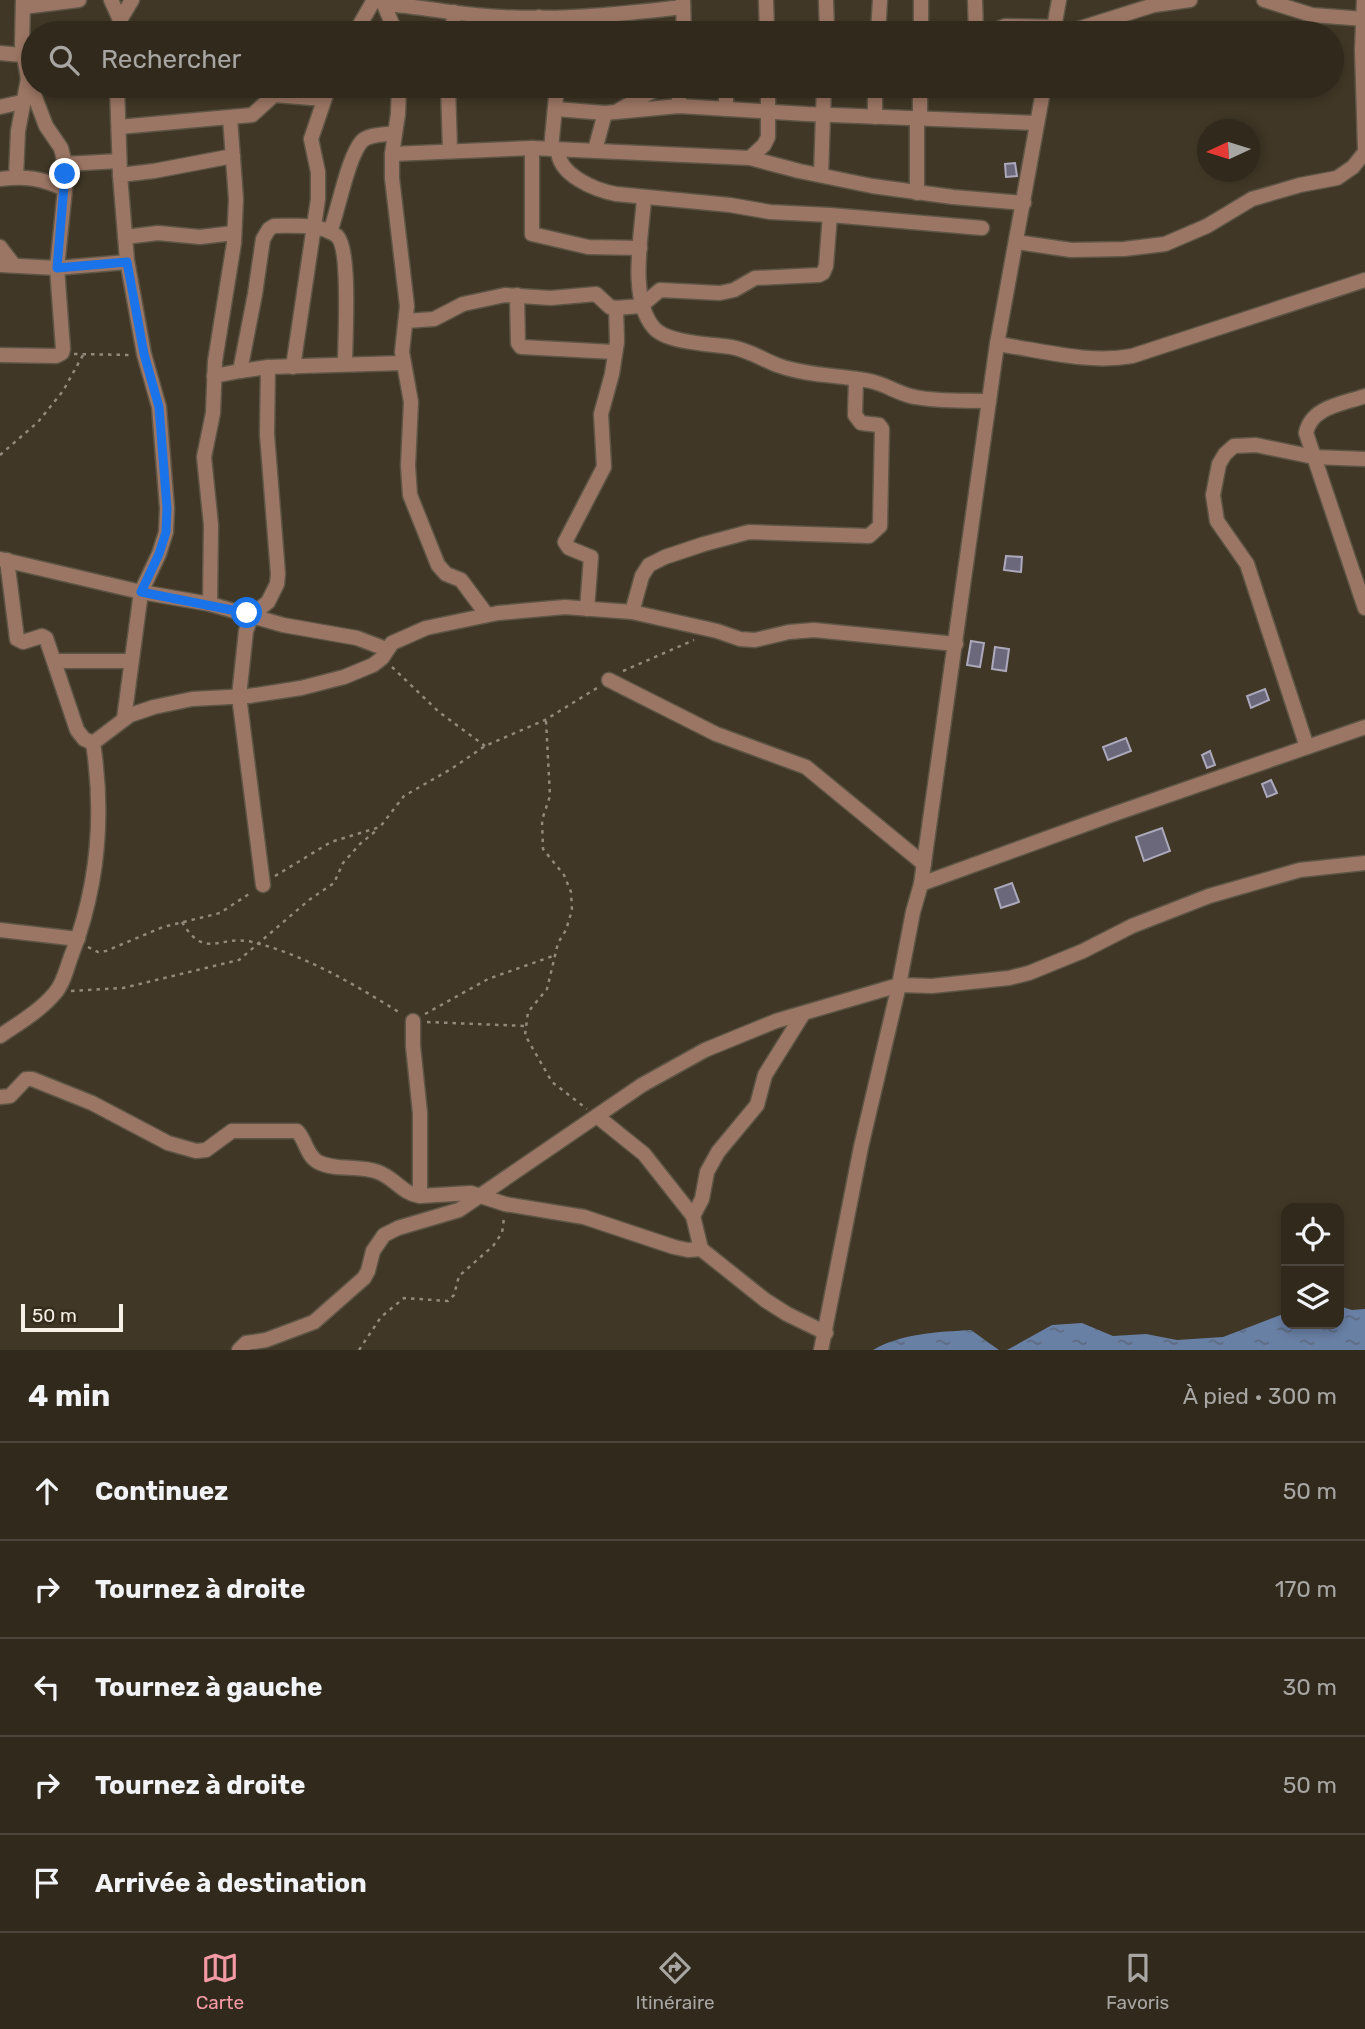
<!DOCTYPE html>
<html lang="fr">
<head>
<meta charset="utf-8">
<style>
	body { margin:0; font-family:Rubik,sans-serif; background:#3c3529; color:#f1f3f6 }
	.controls { position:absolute; right:21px; bottom:21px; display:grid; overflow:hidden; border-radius:14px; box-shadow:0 4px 10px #0003 }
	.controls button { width:63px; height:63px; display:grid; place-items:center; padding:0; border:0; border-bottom:2px solid #4b453b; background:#30291c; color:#f1f3f6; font:35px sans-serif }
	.compass { position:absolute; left:1197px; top:119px; width:63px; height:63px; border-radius:50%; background:#30291c; box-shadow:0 4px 10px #0003; rotate:266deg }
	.scale { position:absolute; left:21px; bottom:18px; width:102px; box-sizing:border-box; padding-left:7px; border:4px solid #f6f0e6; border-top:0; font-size:19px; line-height:24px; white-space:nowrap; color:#f6f0e6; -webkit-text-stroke:5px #352c1c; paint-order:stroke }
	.stop { position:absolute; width:21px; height:21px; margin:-16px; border:5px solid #1a73e8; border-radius:50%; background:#fff }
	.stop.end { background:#1a73e8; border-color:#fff; box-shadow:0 2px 7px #0008 }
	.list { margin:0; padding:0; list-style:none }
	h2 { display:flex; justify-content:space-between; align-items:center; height:91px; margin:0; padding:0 28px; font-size:30px }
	h2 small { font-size:23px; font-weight:400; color:#a8a6a3 }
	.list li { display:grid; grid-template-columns:46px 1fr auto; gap:21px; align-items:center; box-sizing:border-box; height:98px; padding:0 28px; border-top:2px solid #4b453b }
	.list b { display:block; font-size:26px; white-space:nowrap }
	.list em { font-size:23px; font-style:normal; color:#a8a6a3 }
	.icon { flex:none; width:38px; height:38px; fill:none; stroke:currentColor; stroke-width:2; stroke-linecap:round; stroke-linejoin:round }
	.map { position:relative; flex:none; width:1365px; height:1350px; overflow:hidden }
	.search { position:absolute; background:#30291c; box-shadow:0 4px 10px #0003; left:21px; right:21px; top:21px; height:77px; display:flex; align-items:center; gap:18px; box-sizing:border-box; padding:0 24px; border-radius:38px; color:#a8a6a3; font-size:26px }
	.sheet { height:581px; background:#30291c }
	nav { display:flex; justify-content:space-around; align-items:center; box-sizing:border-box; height:98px; border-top:2px solid #4b453b; background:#30291c; font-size:19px; color:#a8a6a3 }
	nav a { display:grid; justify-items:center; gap:4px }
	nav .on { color:#f49aa5 }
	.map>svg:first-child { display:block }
	.water { fill:url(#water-ripples) }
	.building { fill:#6b687b; stroke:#aca9bd; stroke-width:2 }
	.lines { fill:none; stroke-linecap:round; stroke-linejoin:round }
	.minor-casing { stroke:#5d5545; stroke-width:17 }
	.tertiary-casing { stroke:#5d5545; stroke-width:17 }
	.path { stroke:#928a7c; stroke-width:2.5; stroke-dasharray:3.5 5; stroke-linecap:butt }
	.minor { stroke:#9c7664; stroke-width:14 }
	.tertiary { stroke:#9c7664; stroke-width:14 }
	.route { stroke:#1a73e8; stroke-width:9 }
</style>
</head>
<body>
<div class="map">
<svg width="1365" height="1350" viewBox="0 0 1365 1350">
	<defs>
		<pattern id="water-ripples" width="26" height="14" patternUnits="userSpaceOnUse" patternTransform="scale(1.75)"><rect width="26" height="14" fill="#6980a5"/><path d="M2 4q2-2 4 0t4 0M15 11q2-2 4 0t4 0" fill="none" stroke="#5d6a7f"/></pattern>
	</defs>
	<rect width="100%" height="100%" fill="#403726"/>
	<g class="water">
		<path d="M1339 1306 1352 1310 1365 1309V1350H1007L1052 1325 1082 1323 1113 1336 1146 1334 1177 1340 1223 1337 1286 1313V1324H1339Z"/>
		<path d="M971 1330 999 1350H873C902 1333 938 1332 971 1330Z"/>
	</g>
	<g class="building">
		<path d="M1015 163 1017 176 1006 177 1005 164Z"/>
		<path d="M1006 556 1022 557 1021 572 1004 570Z"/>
		<path d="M971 641 984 643 980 667 967 665Z"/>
		<path d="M995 647 1009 649 1006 671 992 669Z"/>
		<path d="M1265 689 1269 700 1251 708 1247 696Z"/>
		<path d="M1126 738 1131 751 1108 760 1103 747Z"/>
		<path d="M1210 751 1215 765 1207 768 1202 755Z"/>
		<path d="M1271 780 1277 793 1267 797 1262 784Z"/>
		<path d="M1162 828 1170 851 1144 861 1136 837Z"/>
		<path d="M1012 883 1019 902 1001 908 995 889Z"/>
	</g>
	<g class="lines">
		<g class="minor-casing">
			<g id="minor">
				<path d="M111 0 120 20"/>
				<path d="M382 0 396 33"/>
				<path d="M683 0 684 33"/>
				<path d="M766 0 767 33"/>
				<path d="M826 0 827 33"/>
				<path d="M975 0 976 30 979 33"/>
				<path d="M1264 0 1312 15 1365 19"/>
				<path d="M1364 0 1362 50 1365 148"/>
				<path d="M384 4C415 6 445 12 475 15 544 22 615 15 683 7"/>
				<path d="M23 7 79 0"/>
				<path d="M539 17 544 33"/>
				<path d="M117 33 120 20 132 0"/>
				<path d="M355 33 374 0"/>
				<path d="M453 33 454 12"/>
				<path d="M878 33 880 0"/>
				<path d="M921 33V0"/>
				<path d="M988 33 1005 26 1054 27"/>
				<path d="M1065 33 1154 5 1190 0"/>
				<path d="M0 53 32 56"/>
				<path d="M117 86 120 175 127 260 144 354 159 407 167 508 166 532 159 554 141 592 124 719"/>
				<path d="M399 86 398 114 392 154V178L407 306 402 352 411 402 408 466 410 495 438 565 446 574 461 580 487 615"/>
				<path d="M448 86 450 150"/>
				<path d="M679 86V106"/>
				<path d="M0 107 22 102"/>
				<path d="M556 109 605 113 679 106 807 114 1037 123"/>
				<path d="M726 109V86"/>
				<path d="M619 110 662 86"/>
				<path d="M875 117V86"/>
				<path d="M917 118V193"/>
				<path d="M920 118V86"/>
				<path d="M119 127 252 115 274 95 324 99"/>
				<path d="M532 148V234L588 247 640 248"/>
				<path d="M551 149 557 86"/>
				<path d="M558 150C558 175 595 190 616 194L730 205 770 212 830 215 982 228"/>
				<path d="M595 150 605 113"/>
				<path d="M392 154 532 148 750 158 799 171 872 186 953 197 1024 203"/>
				<path d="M750 158 764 145 768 137V86"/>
				<path d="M65 164 119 161"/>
				<path d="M120 175 154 171 233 156"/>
				<path d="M821 175 824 86"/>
				<path d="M16 177 18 131 28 79"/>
				<path d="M0 179C26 176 41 178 65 189"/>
				<path d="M644 198C642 234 628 298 654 328 667 343 711 344 731 347 749 350 763 360 780 366 808 376 841 375 870 381 886 384 900 395 915 397 939 402 965 400 989 401"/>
				<path d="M330 232C338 211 348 156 362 141 369 134 385 135 394 133"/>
				<path d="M125 237 158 233 200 237 234 233"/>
				<path d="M1016 242 1071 250 1124 249 1165 244 1207 226 1252 199 1300 185 1337 178 1353 167 1365 152"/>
				<path d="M0 247 13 264"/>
				<path d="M0 265 57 268 127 262"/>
				<path d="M517 295 518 343 521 347 614 352"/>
				<path d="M406 321 434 319 463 304 505 295 551 298 596 294 610 307 616 308 641 306 660 290 720 293 734 290 755 278 819 275 823 273 826 266 830 215"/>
				<path d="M997 344C1041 350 1087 364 1132 356L1365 280"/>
				<path d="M0 355 56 356 62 353 63 349 57 268 65 189V164L61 148 46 126 28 79 22 44 23 0"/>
				<path d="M293 367 318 199V172L311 139 329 86"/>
				<path d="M240 371 268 367 403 363"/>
				<path d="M214 376 240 371 255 294 263 239 269 229 274 226C293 226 320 223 337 236 351 249 345 341 345 364"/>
				<path d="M1365 396C1342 404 1311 407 1306 433L1365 608"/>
				<path d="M0 559 141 592 210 604 283 625 357 638 386 649"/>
				<path d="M7 560 17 639 23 642 42 636 46 638 77 730 84 739 93 743"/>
				<path d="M210 604 211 525 204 457 213 413 215 361 234 243 236 199 230 118"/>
				<path d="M587 609 591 557 569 548 565 542 604 467 601 414 612 374 617 342 616 308"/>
				<path d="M632 612 642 576 649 565 665 557 704 544 749 532 869 536 880 526 882 429 879 425 861 423 855 415 856 379"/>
				<path d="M55 661H131"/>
				<path d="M609 680 716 734 806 767 924 864"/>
				<path d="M1307 747 1247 564 1217 521 1213 495 1219 464 1225 454 1234 446 1256 445 1314 457 1365 459"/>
				<path d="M921 884 1114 814 1365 727"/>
				<path d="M263 885 239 696 246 631 252 615 268 602 277 584 278 574 267 434 268 367"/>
				<path d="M0 930 78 939"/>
				<path d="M413 1021V1046L420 1113V1196"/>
				<path d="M0 1036C19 1023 40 1011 55 993 64 983 67 966 72 954 98 886 104 814 93 743L130 715 154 707 192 699 249 696 301 688 344 677 373 665 382 658 392 643 426 628 498 613 565 607 632 612 717 631 740 639 755 640 789 632 814 630 956 644"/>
				<path d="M0 1097 10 1096 26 1079H32L92 1103 168 1143 196 1151 206 1150 232 1131H297C306 1140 306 1155 318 1162 335 1171 359 1165 378 1172 395 1178 401 1193 420 1196L471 1193 505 1204 584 1217 674 1247 688 1250 701 1249 765 1300 787 1314 826 1333"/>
				<path d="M598 1117 644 1154 693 1216 701 1249"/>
				<path d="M693 1216 702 1199 707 1172 718 1152 757 1105 765 1075 803 1014"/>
				<path d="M239 1350 246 1343 266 1340 314 1322 364 1278 368 1271 373 1251 384 1235 398 1228 459 1210 642 1085 705 1050 776 1021 899 985 932 986 1009 978 1029 973 1083 951 1132 926 1209 896 1300 870 1365 863"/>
			</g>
		</g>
		<g class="tertiary-casing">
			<g id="tertiary">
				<path d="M1053 33 1059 0"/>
				<path d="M821 1350 861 1147 899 985 913 912 921 884 997 344 1044 86"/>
			</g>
		</g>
		<g class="path">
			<path d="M74 354 131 355"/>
			<path d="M0 455 38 422 63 391 83 355"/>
			<path d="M392 667 439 712 485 746"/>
			<path d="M623 671 694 640"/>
			<path d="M546 721 550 796 542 820 543 849 564 875 571 892 572 910 566 930 558 943 547 989 528 1012 525 1035 552 1082 587 1109"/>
			<path d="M275 876 331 842 380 827 404 796 451 769 485 746 545 720 597 688"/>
			<path d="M182 922C205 961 220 934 252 942 306 955 355 985 402 1014"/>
			<path d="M88 947 98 952 106 951 163 927 220 913 252 892"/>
			<path d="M71 991 123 988 239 960 309 900 334 883 343 863 360 844 378 829"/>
			<path d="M425 1014 488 979 553 956"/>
			<path d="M427 1022 525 1026"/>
			<path d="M359 1350 381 1317 404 1298 448 1301 454 1295 459 1276 493 1246 502 1233 504 1218"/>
		</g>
		<use href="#minor" class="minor"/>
		<use href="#tertiary" class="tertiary"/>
	</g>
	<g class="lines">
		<path class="route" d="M65 174 57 268 127 262 144 354 159 407 167 508 166 532 159 554 141 592 247 613"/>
	</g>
</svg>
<div class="controls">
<button><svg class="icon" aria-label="locate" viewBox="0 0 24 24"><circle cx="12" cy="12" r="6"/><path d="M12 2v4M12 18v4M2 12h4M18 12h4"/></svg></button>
<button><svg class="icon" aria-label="layers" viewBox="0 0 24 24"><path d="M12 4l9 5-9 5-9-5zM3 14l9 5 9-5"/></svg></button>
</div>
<svg class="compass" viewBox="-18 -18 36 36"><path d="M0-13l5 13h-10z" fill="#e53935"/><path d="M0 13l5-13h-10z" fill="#a8a6a3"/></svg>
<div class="scale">50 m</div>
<div class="stop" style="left:247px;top:613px"></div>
<div class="stop end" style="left:65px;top:174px"></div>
<div class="search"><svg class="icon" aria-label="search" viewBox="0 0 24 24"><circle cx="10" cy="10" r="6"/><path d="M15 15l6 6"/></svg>Rechercher</div>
</div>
<section class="sheet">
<h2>4 min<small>À pied · 300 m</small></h2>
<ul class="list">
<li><svg class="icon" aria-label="ahead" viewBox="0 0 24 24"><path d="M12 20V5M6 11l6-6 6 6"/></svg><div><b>Continuez</b></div><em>50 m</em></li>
<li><svg class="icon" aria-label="right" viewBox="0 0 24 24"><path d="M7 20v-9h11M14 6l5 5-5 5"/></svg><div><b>Tournez à droite</b></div><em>170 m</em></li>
<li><svg class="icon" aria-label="left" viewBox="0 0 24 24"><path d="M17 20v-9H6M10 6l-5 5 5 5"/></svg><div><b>Tournez à gauche</b></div><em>30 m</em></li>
<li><svg class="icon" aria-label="right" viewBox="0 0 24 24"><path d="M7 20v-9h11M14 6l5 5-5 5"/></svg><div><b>Tournez à droite</b></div><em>50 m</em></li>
<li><svg class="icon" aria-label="arrive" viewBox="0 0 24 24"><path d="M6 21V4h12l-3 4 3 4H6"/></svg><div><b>Arrivée à destination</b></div></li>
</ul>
</section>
<nav>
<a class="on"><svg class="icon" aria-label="map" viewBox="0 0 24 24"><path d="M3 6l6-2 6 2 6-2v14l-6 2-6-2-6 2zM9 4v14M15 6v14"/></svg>Carte</a>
<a><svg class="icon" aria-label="directions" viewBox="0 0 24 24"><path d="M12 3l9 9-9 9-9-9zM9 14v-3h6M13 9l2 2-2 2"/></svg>Itinéraire</a>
<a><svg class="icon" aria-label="saved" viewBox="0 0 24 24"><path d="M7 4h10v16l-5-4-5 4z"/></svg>Favoris</a>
</nav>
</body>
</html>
